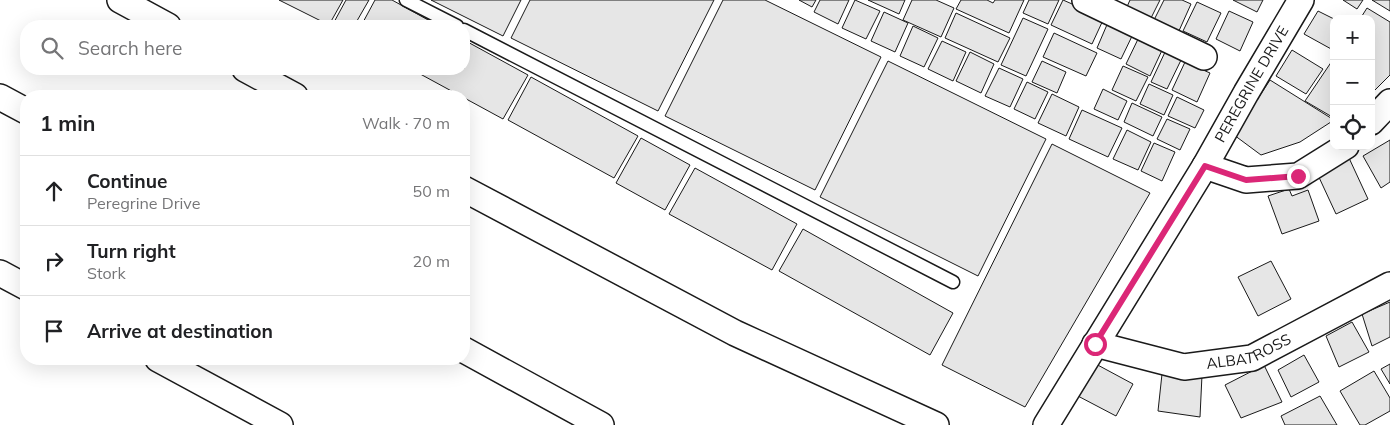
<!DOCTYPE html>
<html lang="en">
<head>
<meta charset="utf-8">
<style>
	body { margin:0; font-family:Mulish,sans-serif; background:#f6f6f6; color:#202124 }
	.controls { position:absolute; right:15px; top:15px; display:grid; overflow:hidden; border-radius:10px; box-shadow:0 5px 20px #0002 }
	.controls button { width:45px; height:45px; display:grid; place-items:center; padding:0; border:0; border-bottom:1px solid #e0e0e0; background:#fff; color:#202124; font:25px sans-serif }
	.stop { position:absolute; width:15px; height:15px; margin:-11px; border:4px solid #db2777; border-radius:50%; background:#fff }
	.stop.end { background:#db2777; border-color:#fff; box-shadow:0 1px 5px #0008 }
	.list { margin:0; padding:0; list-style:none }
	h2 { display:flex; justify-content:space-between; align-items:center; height:65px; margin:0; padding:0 20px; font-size:21px }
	h2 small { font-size:16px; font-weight:400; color:#757577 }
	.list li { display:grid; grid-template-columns:32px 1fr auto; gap:15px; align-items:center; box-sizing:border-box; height:70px; padding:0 20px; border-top:1px solid #e0e0e0 }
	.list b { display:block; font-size:19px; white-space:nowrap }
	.list p { margin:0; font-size:16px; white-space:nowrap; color:#757577 }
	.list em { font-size:16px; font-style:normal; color:#757577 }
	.icon { flex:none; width:28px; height:28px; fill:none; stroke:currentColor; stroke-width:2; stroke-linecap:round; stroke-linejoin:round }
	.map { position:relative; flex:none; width:1390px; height:425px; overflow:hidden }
	.search { position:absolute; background:#fff; box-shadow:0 5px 20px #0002; left:20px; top:20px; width:450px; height:55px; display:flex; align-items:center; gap:12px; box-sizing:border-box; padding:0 18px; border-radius:20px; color:#757577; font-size:19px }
	.panel { position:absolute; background:#fff; box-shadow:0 5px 20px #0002; left:20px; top:90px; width:450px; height:275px; border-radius:20px }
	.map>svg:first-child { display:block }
	.building { fill:#e6e6e6; stroke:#1a1a1a }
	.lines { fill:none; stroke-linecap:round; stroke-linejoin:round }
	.lane-casing { stroke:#1a1a1a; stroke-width:15 }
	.street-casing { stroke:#1a1a1a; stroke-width:28 }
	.lane { stroke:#fff; stroke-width:12 }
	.street { stroke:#fff; stroke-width:25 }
	.route { stroke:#db2777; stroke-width:6 }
	.labels { text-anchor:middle; stroke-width:4; stroke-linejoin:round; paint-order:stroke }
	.street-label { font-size:15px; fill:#1a1a1a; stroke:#fff }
</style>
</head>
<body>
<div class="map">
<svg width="1390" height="425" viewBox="0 0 1390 425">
	<rect width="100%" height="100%" fill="#fff"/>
	<g class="building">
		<path d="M279 0H343L329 25Z"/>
		<path d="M346 0H369L354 26H337L333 24Z"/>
		<path d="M375 0H392L439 26H361Z"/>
		<path d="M431 0H521L503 36Z"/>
		<path d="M530 0H714L658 111 511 38Z"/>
		<path d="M723 0H765L881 57 815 190 665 116Z"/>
		<path d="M799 0H816L812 7Z"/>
		<path d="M820 0H849L838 24 814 12Z"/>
		<path d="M855 0 880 11 866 39 842 28Z"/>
		<path d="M868 0H905L899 14Z"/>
		<path d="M912 0H936L954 8 941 37 903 20Z"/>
		<path d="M961 0H987L993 3 995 0H1024L1009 33 956 9Z"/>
		<path d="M1029 0H1059L1048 24 1023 13Z"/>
		<path d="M1063 0 1104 18 1092 44 1051 25Z"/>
		<path d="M1130 0H1160L1150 20 1126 9Z"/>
		<path d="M1164 0H1182L1191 4 1178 33 1153 22Z"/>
		<path d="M1233 0H1263L1257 12Z"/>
		<path d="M1343 0H1363L1357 9Z"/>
		<path d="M1372 0H1390V11Z"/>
		<path d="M1197 2 1221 13 1207 42 1183 31Z"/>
		<path d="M1367 8 1390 22V75L1371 94V19H1360Z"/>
		<path d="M1229 11 1253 22 1240 51 1216 39Z"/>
		<path d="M1318 11 1334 19 1333 50 1304 34Z"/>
		<path d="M884 12 908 23 895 52 871 41Z"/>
		<path d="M956 13 1010 38 998 62 945 38Z"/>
		<path d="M1023 18 1048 29 1026 76 1001 65Z"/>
		<path d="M1109 20 1134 32 1121 59 1097 48Z"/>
		<path d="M913 26 938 38 924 67 900 56Z"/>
		<path d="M1054 33 1097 53 1086 76 1043 57Z"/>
		<path d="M1140 35 1164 46 1150 76 1126 64Z"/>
		<path d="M464 40 528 75 503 119 411 69H464Z"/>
		<path d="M942 41 966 52 953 81 928 69Z"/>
		<path d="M1166 50 1182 58 1167 89 1151 82Z"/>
		<path d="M1292 50 1323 69 1306 94 1276 76Z"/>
		<path d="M970 52 994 64 981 93 956 81Z"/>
		<path d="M1334 58V118L1305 101Z"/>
		<path d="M888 61 1046 139 978 276 820 197Z"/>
		<path d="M1042 61 1066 72 1057 93 1032 82Z"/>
		<path d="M1185 62 1210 73 1197 102 1172 90Z"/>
		<path d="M1123 66 1148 77 1136 101 1112 90Z"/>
		<path d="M999 68 1023 79 1010 107 985 96Z"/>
		<path d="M531 77 638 136 614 178 508 120Z"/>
		<path d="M1270 80 1334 120 1300 142 1261 155 1234 135Z"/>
		<path d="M1027 82 1048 92 1035 119 1014 109Z"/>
		<path d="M1149 84 1173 95 1164 115 1140 104Z"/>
		<path d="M1103 89 1127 101 1118 120 1094 109Z"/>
		<path d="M1052 94 1079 107 1066 136 1038 123Z"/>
		<path d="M1177 97 1204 110 1195 128 1168 116Z"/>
		<path d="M1132 103 1162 117 1153 136 1124 122Z"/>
		<path d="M1082 110 1122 128 1108 157 1069 139Z"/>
		<path d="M1167 119 1190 129 1180 150 1157 139Z"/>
		<path d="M1127 130 1151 142 1138 170 1113 159Z"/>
		<path d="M641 138 690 165 665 210 616 183Z"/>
		<path d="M1390 140V182L1381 188 1363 156Z"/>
		<path d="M1154 143 1175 152 1162 181 1141 171Z"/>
		<path d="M1052 144 1150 193 1025 407 942 365Z"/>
		<path d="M1349 158 1368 199 1336 214 1317 173Z"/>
		<path d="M695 168 797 224 772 270 669 214Z"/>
		<path d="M1289 189 1292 196 1308 190 1319 221 1282 234 1268 196Z"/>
		<path d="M803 229 953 313 930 355 779 271Z"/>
		<path d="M1271 261 1291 299 1258 316 1238 277Z"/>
		<path d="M1390 302V337L1372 346 1362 314Z"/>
		<path d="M1352 322 1369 352 1339 367 1326 336Z"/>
		<path d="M1304 355 1319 382 1291 397 1278 370Z"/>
		<path d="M1094 363 1133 384 1116 416 1076 395Z"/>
		<path d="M1390 364V384L1381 369Z"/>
		<path d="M1264 365 1282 402 1241 418 1225 385Z"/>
		<path d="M1374 371 1390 398V411L1365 425H1360L1340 391Z"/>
		<path d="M1162 374 1202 375 1200 417 1158 411Z"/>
		<path d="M1320 396 1337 425H1285L1281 416Z"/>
	</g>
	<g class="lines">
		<g class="lane-casing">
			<g id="lane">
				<path d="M406 0 457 26"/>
				<path d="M464 30 953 282"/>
			</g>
		</g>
		<g class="street-casing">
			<g id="street">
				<path d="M120 0 168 26"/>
				<path d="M1085 0 1204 57"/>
				<path d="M245 69 295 96"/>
				<path d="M0 97 26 111"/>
				<path d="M1371 122 1390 102"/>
				<path d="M1205 166 1246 180 1298 176 1346 146"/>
				<path d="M464 189 735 333 936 425"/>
				<path d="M0 273 26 287"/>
				<path id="s1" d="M1095 344 1184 367 1252 358 1390 285"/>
				<path d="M464 350 601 425"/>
				<path d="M158 359 280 425"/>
				<path id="s2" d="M1046 425 1205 166 1246 93 1301 0"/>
			</g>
		</g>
		<use href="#lane" class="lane"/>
		<use href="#street" class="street"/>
	</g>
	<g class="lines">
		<path class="route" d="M1095 344 1205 166 1246 180 1298 176"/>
	</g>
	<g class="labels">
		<g class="street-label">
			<text dy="5" stroke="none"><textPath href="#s2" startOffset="398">PEREGRINE DRIVE</textPath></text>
			<text dy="5" stroke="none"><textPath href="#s1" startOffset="159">ALBATROSS</textPath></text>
		</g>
	</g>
</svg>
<div class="controls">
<button>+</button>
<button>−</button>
<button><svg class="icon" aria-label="locate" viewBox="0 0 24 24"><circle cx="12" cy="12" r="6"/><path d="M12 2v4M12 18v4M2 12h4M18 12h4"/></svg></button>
</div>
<div class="stop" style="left:1095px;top:344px"></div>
<div class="stop end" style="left:1298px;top:176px"></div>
<div class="search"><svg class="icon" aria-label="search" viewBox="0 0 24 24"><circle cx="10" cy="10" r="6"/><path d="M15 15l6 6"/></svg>Search here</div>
<section class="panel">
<h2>1 min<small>Walk · 70 m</small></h2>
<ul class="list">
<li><svg class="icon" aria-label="ahead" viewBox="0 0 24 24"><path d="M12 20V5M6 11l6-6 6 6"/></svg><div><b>Continue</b><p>Peregrine Drive</p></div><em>50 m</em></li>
<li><svg class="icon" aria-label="right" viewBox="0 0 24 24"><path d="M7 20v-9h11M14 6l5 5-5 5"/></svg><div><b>Turn right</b><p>Stork</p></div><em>20 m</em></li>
<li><svg class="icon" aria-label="arrive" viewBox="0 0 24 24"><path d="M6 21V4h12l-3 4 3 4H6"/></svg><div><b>Arrive at destination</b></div></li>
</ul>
</section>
</div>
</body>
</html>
